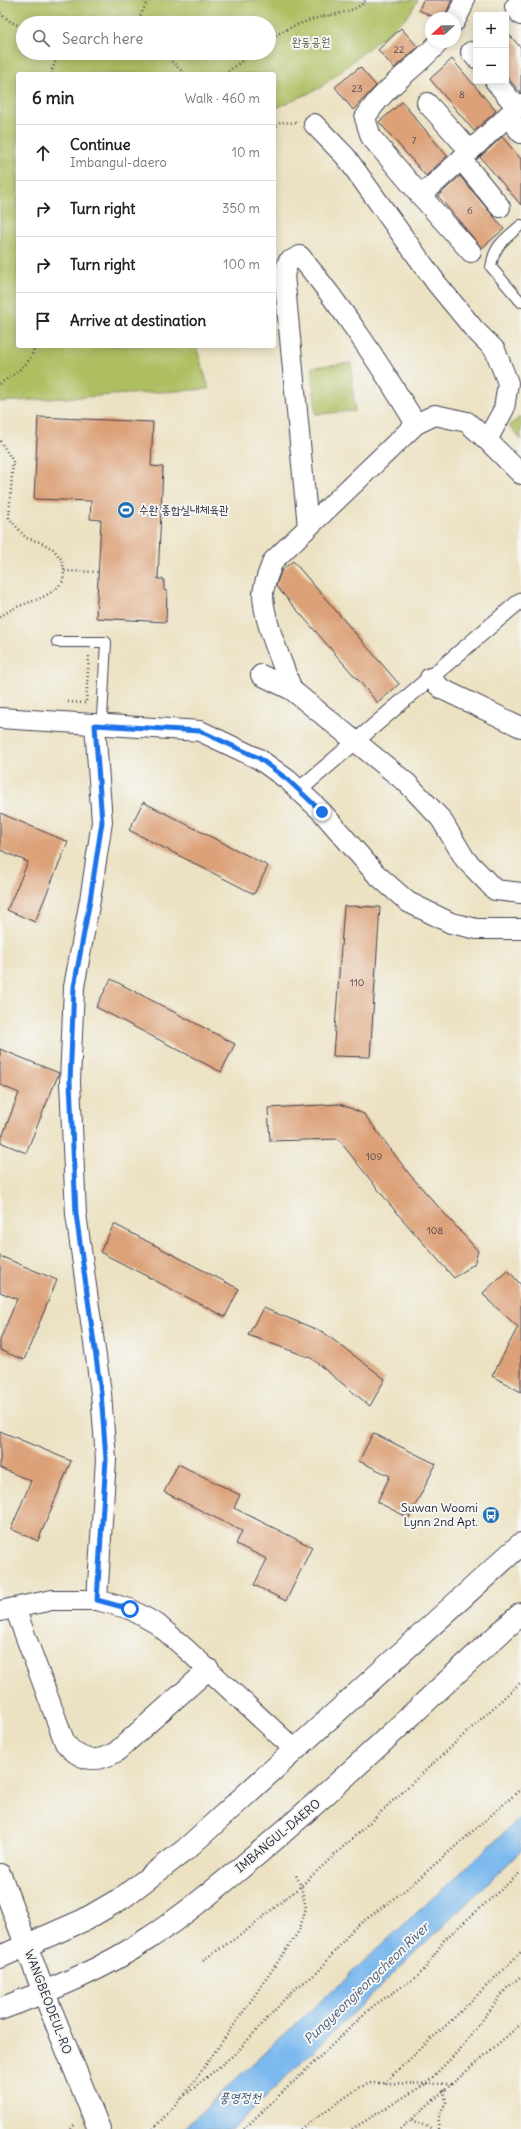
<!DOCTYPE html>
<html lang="en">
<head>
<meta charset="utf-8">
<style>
	body { margin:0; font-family:Delius,"Poor Story",sans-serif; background:#f6f6f6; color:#222 }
	.controls { position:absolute; right:12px; top:12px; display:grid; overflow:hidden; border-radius:4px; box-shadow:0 2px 10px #0003 }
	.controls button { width:36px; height:36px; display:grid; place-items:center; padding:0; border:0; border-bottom:1px solid #e0e0e0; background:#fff; color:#222; font:20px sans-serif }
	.compass { position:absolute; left:425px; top:12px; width:36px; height:36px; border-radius:50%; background:#fff; box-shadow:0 2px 10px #0003; rotate:249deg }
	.stop { position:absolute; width:12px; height:12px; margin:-9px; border:3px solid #1a73e8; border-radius:50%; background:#fff }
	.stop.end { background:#1a73e8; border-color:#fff; box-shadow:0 1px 4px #0008 }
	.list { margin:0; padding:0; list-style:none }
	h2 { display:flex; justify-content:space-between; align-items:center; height:52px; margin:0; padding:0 16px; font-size:17px }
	h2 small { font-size:13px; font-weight:400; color:#767676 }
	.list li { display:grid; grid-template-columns:26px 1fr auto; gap:12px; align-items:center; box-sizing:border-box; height:56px; padding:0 16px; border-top:1px solid #e0e0e0 }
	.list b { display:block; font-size:15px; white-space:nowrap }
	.list p { margin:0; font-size:13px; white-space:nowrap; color:#767676 }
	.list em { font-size:13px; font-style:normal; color:#767676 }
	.icon { flex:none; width:22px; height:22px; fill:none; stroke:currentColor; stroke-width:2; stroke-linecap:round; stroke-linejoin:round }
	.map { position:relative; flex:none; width:521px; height:2129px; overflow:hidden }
	.search { position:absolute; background:#fff; box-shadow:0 2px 10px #0003; left:16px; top:16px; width:260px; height:44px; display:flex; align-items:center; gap:10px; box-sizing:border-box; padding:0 14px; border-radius:22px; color:#767676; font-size:15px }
	.panel { position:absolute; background:#fff; box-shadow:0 2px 10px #0003; left:16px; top:72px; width:260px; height:276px; border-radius:4px }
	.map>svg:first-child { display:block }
	.green { fill:#aebf62; stroke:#68704e; fill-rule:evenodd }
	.water { fill:#7bb9ee; stroke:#4e6e94 }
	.building { fill:#dca178 }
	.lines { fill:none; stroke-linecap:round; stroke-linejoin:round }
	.service-casing { stroke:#403f4f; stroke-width:12 }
	.pedestrian-casing { stroke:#403f4f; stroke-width:17 }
	.minor-casing { stroke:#403f4f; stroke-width:22 }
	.secondary-casing { stroke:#403f4f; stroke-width:24 }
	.path { stroke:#403f4f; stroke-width:2.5; stroke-dasharray:1 3; stroke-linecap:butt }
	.service { stroke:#fff; stroke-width:10 }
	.pedestrian { stroke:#fff; stroke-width:15 }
	.minor { stroke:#fff; stroke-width:20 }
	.secondary { stroke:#fff; stroke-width:22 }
	.route { stroke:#1a73e8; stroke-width:5 }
	.labels { text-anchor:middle; stroke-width:4; stroke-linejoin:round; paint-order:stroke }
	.number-label { font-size:10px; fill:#50424a }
	.park-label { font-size:12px; fill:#535949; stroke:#f6f6f2 }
	.poi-label { font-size:12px; fill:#22223b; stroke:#f6f6f2; text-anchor:start }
	.street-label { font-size:12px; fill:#22223b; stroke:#f6f6f2 }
	.water-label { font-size:13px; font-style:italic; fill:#41577a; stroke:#f6f6f2 }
</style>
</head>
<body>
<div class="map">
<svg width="521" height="2129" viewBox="0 0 521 2129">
	<rect width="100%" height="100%" fill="#f6f6f2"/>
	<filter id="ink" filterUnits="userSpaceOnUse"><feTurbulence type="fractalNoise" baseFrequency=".025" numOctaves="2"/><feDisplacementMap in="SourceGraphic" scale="8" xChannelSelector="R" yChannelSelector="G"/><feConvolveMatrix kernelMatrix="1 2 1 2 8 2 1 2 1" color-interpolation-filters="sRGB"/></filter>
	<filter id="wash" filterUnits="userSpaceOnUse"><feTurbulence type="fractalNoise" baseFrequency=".012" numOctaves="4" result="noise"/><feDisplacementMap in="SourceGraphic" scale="16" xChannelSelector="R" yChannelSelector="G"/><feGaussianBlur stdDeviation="0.9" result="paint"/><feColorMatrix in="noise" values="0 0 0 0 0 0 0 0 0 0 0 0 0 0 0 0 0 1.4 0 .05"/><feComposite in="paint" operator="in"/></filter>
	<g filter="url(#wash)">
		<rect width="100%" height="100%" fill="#ece2c3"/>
		<g class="green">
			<path d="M0 0H418L408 16 320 88 274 109V74H18V346H196L209 389 0 402ZM23 23H269V53H23Z"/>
			<path d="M351 363 355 411 316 414 312 367Z"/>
			<path d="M521 416V440L509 426Z"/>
		</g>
		<path class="water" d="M521 1817V1851L232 2129H184L225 2089Z"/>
		<g id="blocks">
			<g class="building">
				<path d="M423 0H452L444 18H436L419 10Z"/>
				<path d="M401 28 418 47 394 68 378 50Z"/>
				<path d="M506 31 521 48V93L506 76Z"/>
				<path d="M452 59 496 111 474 131 430 79Z"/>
				<path d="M360 67 376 86 353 110 335 87Z"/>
				<path d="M402 102 447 156 426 176 379 122Z"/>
				<path d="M502 137 521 159V205L480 157Z"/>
				<path d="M460 176 504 229 482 248 438 196Z"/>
				<path d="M38 417 153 422 151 466 163 467 158 579H164V590L167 591 166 622 96 618 101 520 90 519 91 501 34 499Z"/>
				<path d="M293 561 399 684 378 703 276 586 281 571Z"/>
				<path d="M143 802 268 866 254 894 129 830Z"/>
				<path d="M0 813 68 842 35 922 7 910 28 862 0 850Z"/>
				<path d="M344 906 380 907 370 1057 333 1056Z"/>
				<path d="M111 979 235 1044 221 1072 96 1007Z"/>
				<path d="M0 1049 59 1073 26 1153 0 1142 19 1093 0 1085Z"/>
				<path d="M340 1104 364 1114 410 1175 478 1251 474 1264 454 1278 396 1212 338 1139 270 1141 268 1108Z"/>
				<path d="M114 1224 239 1289 225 1317 100 1252Z"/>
				<path d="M0 1256 57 1280 24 1360 0 1350V1340L17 1299 0 1292Z"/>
				<path d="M508 1270 521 1285V1392L492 1376 518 1327 489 1301 483 1293Z"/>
				<path d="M263 1308 323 1332 385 1379 370 1406 311 1358 248 1335Z"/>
				<path d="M0 1431 71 1461 38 1541 11 1529 31 1481 0 1468Z"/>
				<path d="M373 1433 436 1464 409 1518 377 1502 390 1476 359 1461Z"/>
				<path d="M178 1464 240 1495 234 1508 312 1547 286 1601 254 1585 267 1559 236 1544 242 1531 164 1492Z"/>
			</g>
		</g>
	</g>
	<g filter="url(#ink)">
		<use href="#blocks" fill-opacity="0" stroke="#403f4f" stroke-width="1"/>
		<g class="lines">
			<g class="service-casing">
				<g id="service">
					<path d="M521 225C505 239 494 245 491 267L521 302"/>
					<path d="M57 642H106L102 717 95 725"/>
				</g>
			</g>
			<g class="pedestrian-casing">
				<path id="pedestrian" d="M299 790 521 600"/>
			</g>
			<g class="minor-casing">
				<g id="minor">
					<path d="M515 7 521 15"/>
					<path d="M455 21 462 7 464 0"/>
					<path d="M471 52 476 58"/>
					<path d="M495 81 517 108"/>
					<path d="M427 103 470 151"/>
					<path d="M507 116 521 133"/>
					<path d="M314 124 346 157 437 284 474 329 495 350 508 383 504 409 487 440 521 474"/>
					<path d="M461 159 500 207"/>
					<path d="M421 196 371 137 365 118C383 88 416 68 439 42"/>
					<path d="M471 252 421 196 521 104"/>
					<path d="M308 527 284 275 288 262 300 256C345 311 379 363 416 424"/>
					<path d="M261 675 292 690 408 784 441 819 465 859 495 890 521 893"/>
					<path d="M430 678 442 689 521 727"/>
					<path d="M292 690C283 664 263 621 263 594 264 582 269 572 273 561L416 424 435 415 467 422 487 440"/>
					<path d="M0 718 200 731 259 759 288 780 322 812 376 874 408 902 451 923 477 929H521"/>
					<path d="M95 725 102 822 90 900 74 987 70 1082 76 1214 101 1393 106 1459 97 1600"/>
					<path d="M15 1608 65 1743C80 1761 95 1764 116 1752L209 1669"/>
					<path d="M0 1611 52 1600H97L130 1609 157 1624 186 1649 294 1749"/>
				</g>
			</g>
			<g class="secondary-casing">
				<g id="secondary">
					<path d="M0 1875 44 1993 99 2129"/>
					<path d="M0 1957 84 1920 122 1898 185 1850 521 1544"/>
					<path d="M0 2009C51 1990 104 1969 149 1938 186 1914 220 1885 254 1857 346 1780 431 1694 521 1614"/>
				</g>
			</g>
			<g class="path">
				<path d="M0 13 11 22 23 27"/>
				<path d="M137 23 148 0"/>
				<path d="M269 40C282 30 298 24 314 19 329 14 355 14 366 0"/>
				<path d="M163 53 185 74"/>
				<path d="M52 74V70L58 55 62 53"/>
				<path d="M225 74 252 53"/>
				<path d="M274 129 280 122 296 123"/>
				<path d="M0 384C12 375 34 363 34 346"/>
				<path d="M0 441 13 461 9 518 26 538 40 542 53 549 62 560 64 571"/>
				<path d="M0 617C23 599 45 604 63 581L64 571 99 572"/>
				<path d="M68 702 86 703 89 655"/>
				<path d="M203 1960 242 1934 301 1886 521 1682"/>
				<path d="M384 2083 455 2017 521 1952"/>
				<path d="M185 2094 244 2011 299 1931 306 1908 301 1886 296 1875"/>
				<path d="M182 2098 237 2052 292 1991 318 1972 353 1929 409 1887 521 1789"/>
				<path d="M411 2120 433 2129"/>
				<path d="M71 2129 76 2123"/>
				<path d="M153 2129 182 2098"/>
				<path d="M244 2129 373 2006 418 1976 426 1968 444 1940 521 1872"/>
				<path d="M300 2129 360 2087 371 2083 453 2084"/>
				<path d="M352 2129 427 2083 461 2048 507 1988 521 1976"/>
				<path d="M400 2129 521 2024"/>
				<path d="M438 2129 439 2116 446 2102 444 2090"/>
			</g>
			<use href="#service" class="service"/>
			<use href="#pedestrian" class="pedestrian"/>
			<use href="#minor" class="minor"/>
			<use href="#secondary" class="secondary"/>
		</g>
	</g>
	<g class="lines" filter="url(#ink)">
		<path class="route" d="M130 1609 97 1600 106 1459 101 1393 76 1214 70 1082 74 987 90 900 102 822 95 725 200 731 259 758 288 780 322 812"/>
	</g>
	<defs>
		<g id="stadium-disc" transform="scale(0.9)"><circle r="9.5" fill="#1f6fb2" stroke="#f6f6f2"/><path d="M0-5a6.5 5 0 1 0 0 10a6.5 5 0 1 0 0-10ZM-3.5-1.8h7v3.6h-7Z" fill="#fff"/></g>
		<g id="bus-disc" transform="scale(0.9)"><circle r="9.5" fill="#1f6fb2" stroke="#f6f6f2"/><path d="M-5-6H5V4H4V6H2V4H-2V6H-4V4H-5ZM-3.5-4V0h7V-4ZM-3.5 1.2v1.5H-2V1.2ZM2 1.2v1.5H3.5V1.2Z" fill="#fff"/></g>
	</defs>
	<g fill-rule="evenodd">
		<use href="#stadium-disc" x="126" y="510"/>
		<use href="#bus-disc" x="491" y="1515"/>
	</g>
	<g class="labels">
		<g class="number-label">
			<text x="399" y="53">22</text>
			<text x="357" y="92">23</text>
			<text x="462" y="98">8</text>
			<text x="414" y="144">7</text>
			<text x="470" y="214">6</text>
			<text x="357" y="986">110</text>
			<text x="374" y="1160">109</text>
			<text x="435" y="1234">108</text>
		</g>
		<g class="park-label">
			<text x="311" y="46">완동공원</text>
		</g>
		<g class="poi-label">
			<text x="139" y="514">수완 종합실내체육관</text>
			<text x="478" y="1512" text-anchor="end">Suwan Woomi<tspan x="478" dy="14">Lynn 2nd Apt.</tspan></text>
		</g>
		<g class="street-label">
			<text transform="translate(278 1836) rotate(-40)" y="4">IMBANGUL-DAERO</text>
			<text transform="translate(48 2002) rotate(69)" y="4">WANGBEODEUL-RO</text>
		</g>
		<g class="water-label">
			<text transform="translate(366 1983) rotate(-44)" y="5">Pungyeongjeongcheon River</text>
			<text x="240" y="2102">풍영정천</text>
		</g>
	</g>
</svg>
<div class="controls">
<button>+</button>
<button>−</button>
</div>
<svg class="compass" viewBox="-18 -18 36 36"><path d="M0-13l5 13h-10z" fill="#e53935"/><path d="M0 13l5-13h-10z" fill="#767676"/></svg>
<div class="stop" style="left:130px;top:1609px"></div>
<div class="stop end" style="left:322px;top:812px"></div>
<div class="search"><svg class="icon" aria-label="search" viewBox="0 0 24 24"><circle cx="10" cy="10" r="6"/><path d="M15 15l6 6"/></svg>Search here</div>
<section class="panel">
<h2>6 min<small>Walk · 460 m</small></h2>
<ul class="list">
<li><svg class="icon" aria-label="ahead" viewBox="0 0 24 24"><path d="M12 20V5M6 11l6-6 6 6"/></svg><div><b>Continue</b><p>Imbangul-daero</p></div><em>10 m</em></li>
<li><svg class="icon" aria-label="right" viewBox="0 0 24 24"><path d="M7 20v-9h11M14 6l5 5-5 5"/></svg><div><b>Turn right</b></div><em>350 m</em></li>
<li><svg class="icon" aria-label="right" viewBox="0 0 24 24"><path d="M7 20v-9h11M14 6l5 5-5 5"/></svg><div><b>Turn right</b></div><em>100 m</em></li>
<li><svg class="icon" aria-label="arrive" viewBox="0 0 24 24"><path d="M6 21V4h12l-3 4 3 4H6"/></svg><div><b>Arrive at destination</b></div></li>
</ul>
</section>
</div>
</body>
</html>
